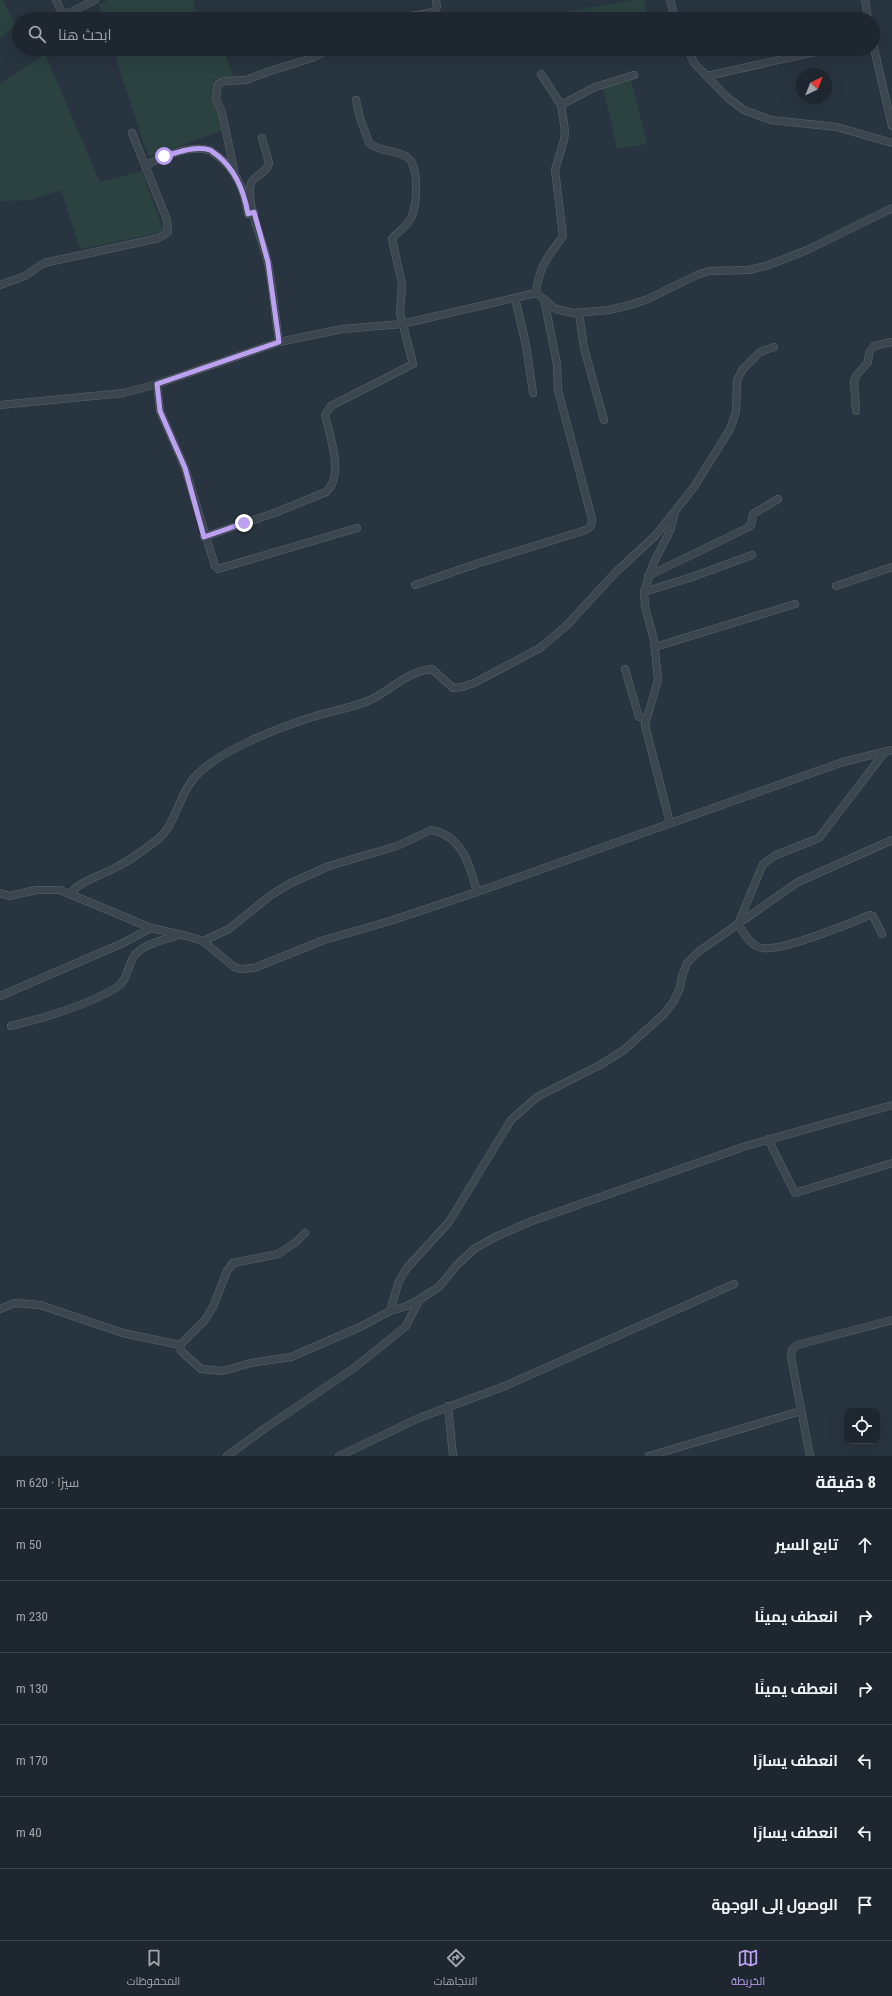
<!DOCTYPE html>
<html lang="ar">
<head>
<meta charset="utf-8">
<style>
	body { margin:0; font-family:"Roboto Condensed",Cairo,sans-serif; background:#262f37; color:#f1f3f6; direction:rtl }
	.controls { position:absolute; right:12px; bottom:12px; display:grid; overflow:hidden; border-radius:8px; box-shadow:0 4px 16px #0002 }
	.controls button { width:36px; height:36px; display:grid; place-items:center; padding:0; border:0; border-bottom:1px solid #3c444b; background:#1e272f; color:#f1f3f6; font:20px sans-serif }
	.compass { position:absolute; left:796px; top:68px; width:36px; height:36px; border-radius:50%; background:#1e272f; box-shadow:0 4px 16px #0002; rotate:43deg }
	.stop { position:absolute; width:12px; height:12px; margin:-9px; border:3px solid #bca0f2; border-radius:50%; background:#fff }
	.stop.end { background:#bca0f2; border-color:#fff; box-shadow:0 1px 4px #0008 }
	.list { margin:0; padding:0; list-style:none }
	h2 { display:flex; justify-content:space-between; align-items:center; height:52px; margin:0; padding:0 16px; font-size:17px }
	h2 small { font-size:13px; font-weight:400; color:#a1a5aa }
	.list li { display:grid; grid-template-columns:26px 1fr auto; gap:12px; align-items:center; box-sizing:border-box; height:72px; padding:0 16px; border-top:1px solid #3c444b }
	.list b { display:block; font-size:15px; white-space:nowrap }
	.list em { font-size:13px; font-style:normal; color:#a1a5aa }
	.icon { flex:none; width:22px; height:22px; fill:none; stroke:currentColor; stroke-width:2; stroke-linecap:round; stroke-linejoin:round }
	.map { position:relative; flex:none; width:892px; height:1456px; overflow:hidden; direction:ltr }
	.search { position:absolute; background:#1e272f; box-shadow:0 4px 16px #0002; left:12px; right:12px; top:12px; height:44px; display:flex; align-items:center; gap:10px; box-sizing:border-box; padding:0 14px; border-radius:22px; color:#a1a5aa; font-size:15px }
	.sheet { height:484px; background:#1e272f }
	nav { display:flex; justify-content:space-around; align-items:center; box-sizing:border-box; height:56px; border-top:1px solid #3c444b; background:#1e272f; font-size:11px; color:#a1a5aa }
	nav a { display:grid; justify-items:center; gap:2px }
	nav .on { color:#bca0f2 }
	.map>svg:first-child { display:block }
	.green { fill:#2b4241 }
	.lines { fill:none; stroke-linecap:round; stroke-linejoin:round }
	.minor-casing { stroke:#5a646c; stroke-width:8 }
	.minor { stroke:#3c464f; stroke-width:7 }
	.route { stroke:#bca0f2; stroke-width:5 }
</style>
</head>
<body>
<div class="map">
<svg width="892" height="1456" viewBox="0 0 892 1456">
	<rect width="100%" height="100%" fill="#28343f"/>
	<g class="green">
		<path d="M0 0H3L15 24 0 39Z"/>
		<path d="M108 0H193L197 19H103L99 5Z"/>
		<path d="M632 0H644L649 19H557L556 14Z"/>
		<path d="M113 49H223L234 77 213 80 226 129 148 157Z"/>
		<path d="M565 49H599L567 56Z"/>
		<path d="M45 54 100 182 142 171 164 232 80 249 61 190 30 200 0 201V84Z"/>
		<path d="M631 79 647 144 617 149 603 87Z"/>
	</g>
	<g class="lines">
		<g class="minor-casing">
			<g id="minor">
				<path d="M56 0 61 11 67 14 95 0"/>
				<path d="M670 0 675 19"/>
				<path d="M865 0 868 19"/>
				<path d="M394 19 434 12 437 7 436 0"/>
				<path d="M873 44 892 126"/>
				<path d="M688 49 694 63 728 98 744 110 771 120 837 127 892 143"/>
				<path d="M541 74 561 105"/>
				<path d="M707 76 828 49"/>
				<path d="M262 138 269 163C267 175 250 175 250 188 248 211 263 240 268 263 273 288 275 315 279 342"/>
				<path d="M146 165C164 156 188 145 209 150 212 151 216 155 219 157 237 171 245 192 248 214L254 212"/>
				<path d="M235 174 222 113 216 99 218 84 225 81 246 80 270 71 312 58 329 49"/>
				<path d="M0 285 25 276 44 263 159 238 168 232 167 220 132 133"/>
				<path d="M536 293C539 266 548 257 563 236L555 170 564 140 565 131 561 105 595 87 634 75"/>
				<path d="M515 298 526 345 533 393"/>
				<path d="M579 313 584 348 604 420"/>
				<path d="M157 384 160 411 185 468 215 566 218 569 357 528"/>
				<path d="M0 405 124 393 157 384 279 342 342 329 402 324 536 293 556 309 573 313 609 310 630 305 648 299 697 275 709 271 749 270 769 265 807 250 892 208"/>
				<path d="M856 411 854 381 856 376 868 362 869 353 874 346 892 342"/>
				<path d="M204 537 277 512 326 492C345 475 330 438 325 415L331 406 413 364 400 313 402 284 392 239C397 232 407 227 411 218 417 206 420 166 407 157 395 150 380 152 369 143L360 118 356 100"/>
				<path d="M648 576 747 528 751 525 753 514 778 499"/>
				<path d="M415 585 476 564 586 530 591 526 592 519 558 390 557 364 544 299"/>
				<path d="M836 586 892 567"/>
				<path d="M644 592 692 577 752 555"/>
				<path d="M655 647 795 604"/>
				<path d="M625 669 639 717 645 719"/>
				<path d="M670 823 645 725 658 680 654 640 645 607 644 592 654 562 670 531 675 512"/>
				<path d="M0 893 9 896 36 890H60L151 928 187 936 203 941 234 967 240 969 254 968 324 940 390 921 477 892 843 762 892 750"/>
				<path d="M70 893C82 881 96 877 111 870 128 862 143 851 157 840 176 825 178 796 194 778 217 751 278 728 312 717 331 711 352 708 370 700 391 690 408 671 432 669L453 688 462 687 474 683 540 648 567 625 616 572 655 536 694 487 730 429 736 412 737 380 743 369 760 352 774 347"/>
				<path d="M882 934 873 916 870 915C850 923 775 955 758 947 749 943 743 932 738 924L798 882 892 840"/>
				<path d="M203 941 229 929 271 895 291 883 329 866 397 846 431 830C463 836 470 866 477 892"/>
				<path d="M0 996 123 943 151 928"/>
				<path d="M11 1026C43 1018 89 1005 117 987 128 980 127 967 134 956 142 944 165 940 178 935"/>
				<path d="M768 1139 795 1193 892 1163"/>
				<path d="M420 1299 439 1287 456 1266 474 1249 495 1237 532 1221 746 1146 892 1105"/>
				<path d="M0 1309 14 1303 40 1305 123 1333 180 1345"/>
				<path d="M390 1311 399 1281 407 1268 449 1222 511 1120 537 1097 600 1065 624 1050 664 1014 674 1001 680 988 682 976 687 963 698 952 738 924 763 864 776 855 819 838 884 753"/>
				<path d="M448 1406 453 1456"/>
				<path d="M227 1456 264 1429 354 1368 384 1344 406 1326 420 1299 407 1306 390 1311 360 1327 291 1357 251 1363 223 1371 201 1369 181 1351 180 1345 205 1320 213 1307 227 1271 233 1263 278 1254 296 1242 305 1233"/>
				<path d="M339 1456 419 1418 505 1386 734 1284"/>
				<path d="M649 1456 801 1411"/>
				<path d="M810 1456 791 1357 792 1350 797 1345 892 1320"/>
			</g>
		</g>
		<use href="#minor" class="minor"/>
	</g>
	<g class="lines">
		<path class="route" d="M164 156C177 153 196 145 210 150 212 151 215 154 217 155 236 170 244 191 248 214L254 212 268 262 279 342 157 384 160 411 185 468 204 537 244 523"/>
	</g>
</svg>
<div class="controls">
<button><svg class="icon" aria-label="locate" viewBox="0 0 24 24"><circle cx="12" cy="12" r="6"/><path d="M12 2v4M12 18v4M2 12h4M18 12h4"/></svg></button>
</div>
<svg class="compass" viewBox="-18 -18 36 36"><path d="M0-13l5 13h-10z" fill="#e53935"/><path d="M0 13l5-13h-10z" fill="#a1a5aa"/></svg>
<div class="stop" style="left:164px;top:156px"></div>
<div class="stop end" style="left:244px;top:523px"></div>
<div class="search"><svg class="icon" aria-label="search" viewBox="0 0 24 24"><circle cx="10" cy="10" r="6"/><path d="M15 15l6 6"/></svg>ابحث هنا</div>
</div>
<section class="sheet">
<h2>8 دقيقة<small>سيرًا · 620 m</small></h2>
<ul class="list">
<li><svg class="icon" aria-label="ahead" viewBox="0 0 24 24"><path d="M12 20V5M6 11l6-6 6 6"/></svg><div><b>تابع السير</b></div><em>50 m</em></li>
<li><svg class="icon" aria-label="right" viewBox="0 0 24 24"><path d="M7 20v-9h11M14 6l5 5-5 5"/></svg><div><b>انعطف يمينًا</b></div><em>230 m</em></li>
<li><svg class="icon" aria-label="right" viewBox="0 0 24 24"><path d="M7 20v-9h11M14 6l5 5-5 5"/></svg><div><b>انعطف يمينًا</b></div><em>130 m</em></li>
<li><svg class="icon" aria-label="left" viewBox="0 0 24 24"><path d="M17 20v-9H6M10 6l-5 5 5 5"/></svg><div><b>انعطف يسارًا</b></div><em>170 m</em></li>
<li><svg class="icon" aria-label="left" viewBox="0 0 24 24"><path d="M17 20v-9H6M10 6l-5 5 5 5"/></svg><div><b>انعطف يسارًا</b></div><em>40 m</em></li>
<li><svg class="icon" aria-label="arrive" viewBox="0 0 24 24"><path d="M6 21V4h12l-3 4 3 4H6"/></svg><div><b>الوصول إلى الوجهة</b></div></li>
</ul>
</section>
<nav>
<a class="on"><svg class="icon" aria-label="map" viewBox="0 0 24 24"><path d="M3 6l6-2 6 2 6-2v14l-6 2-6-2-6 2zM9 4v14M15 6v14"/></svg>الخريطة</a>
<a><svg class="icon" aria-label="directions" viewBox="0 0 24 24"><path d="M12 3l9 9-9 9-9-9zM9 14v-3h6M13 9l2 2-2 2"/></svg>الاتجاهات</a>
<a><svg class="icon" aria-label="saved" viewBox="0 0 24 24"><path d="M7 4h10v16l-5-4-5 4z"/></svg>المحفوظات</a>
</nav>
</body>
</html>
